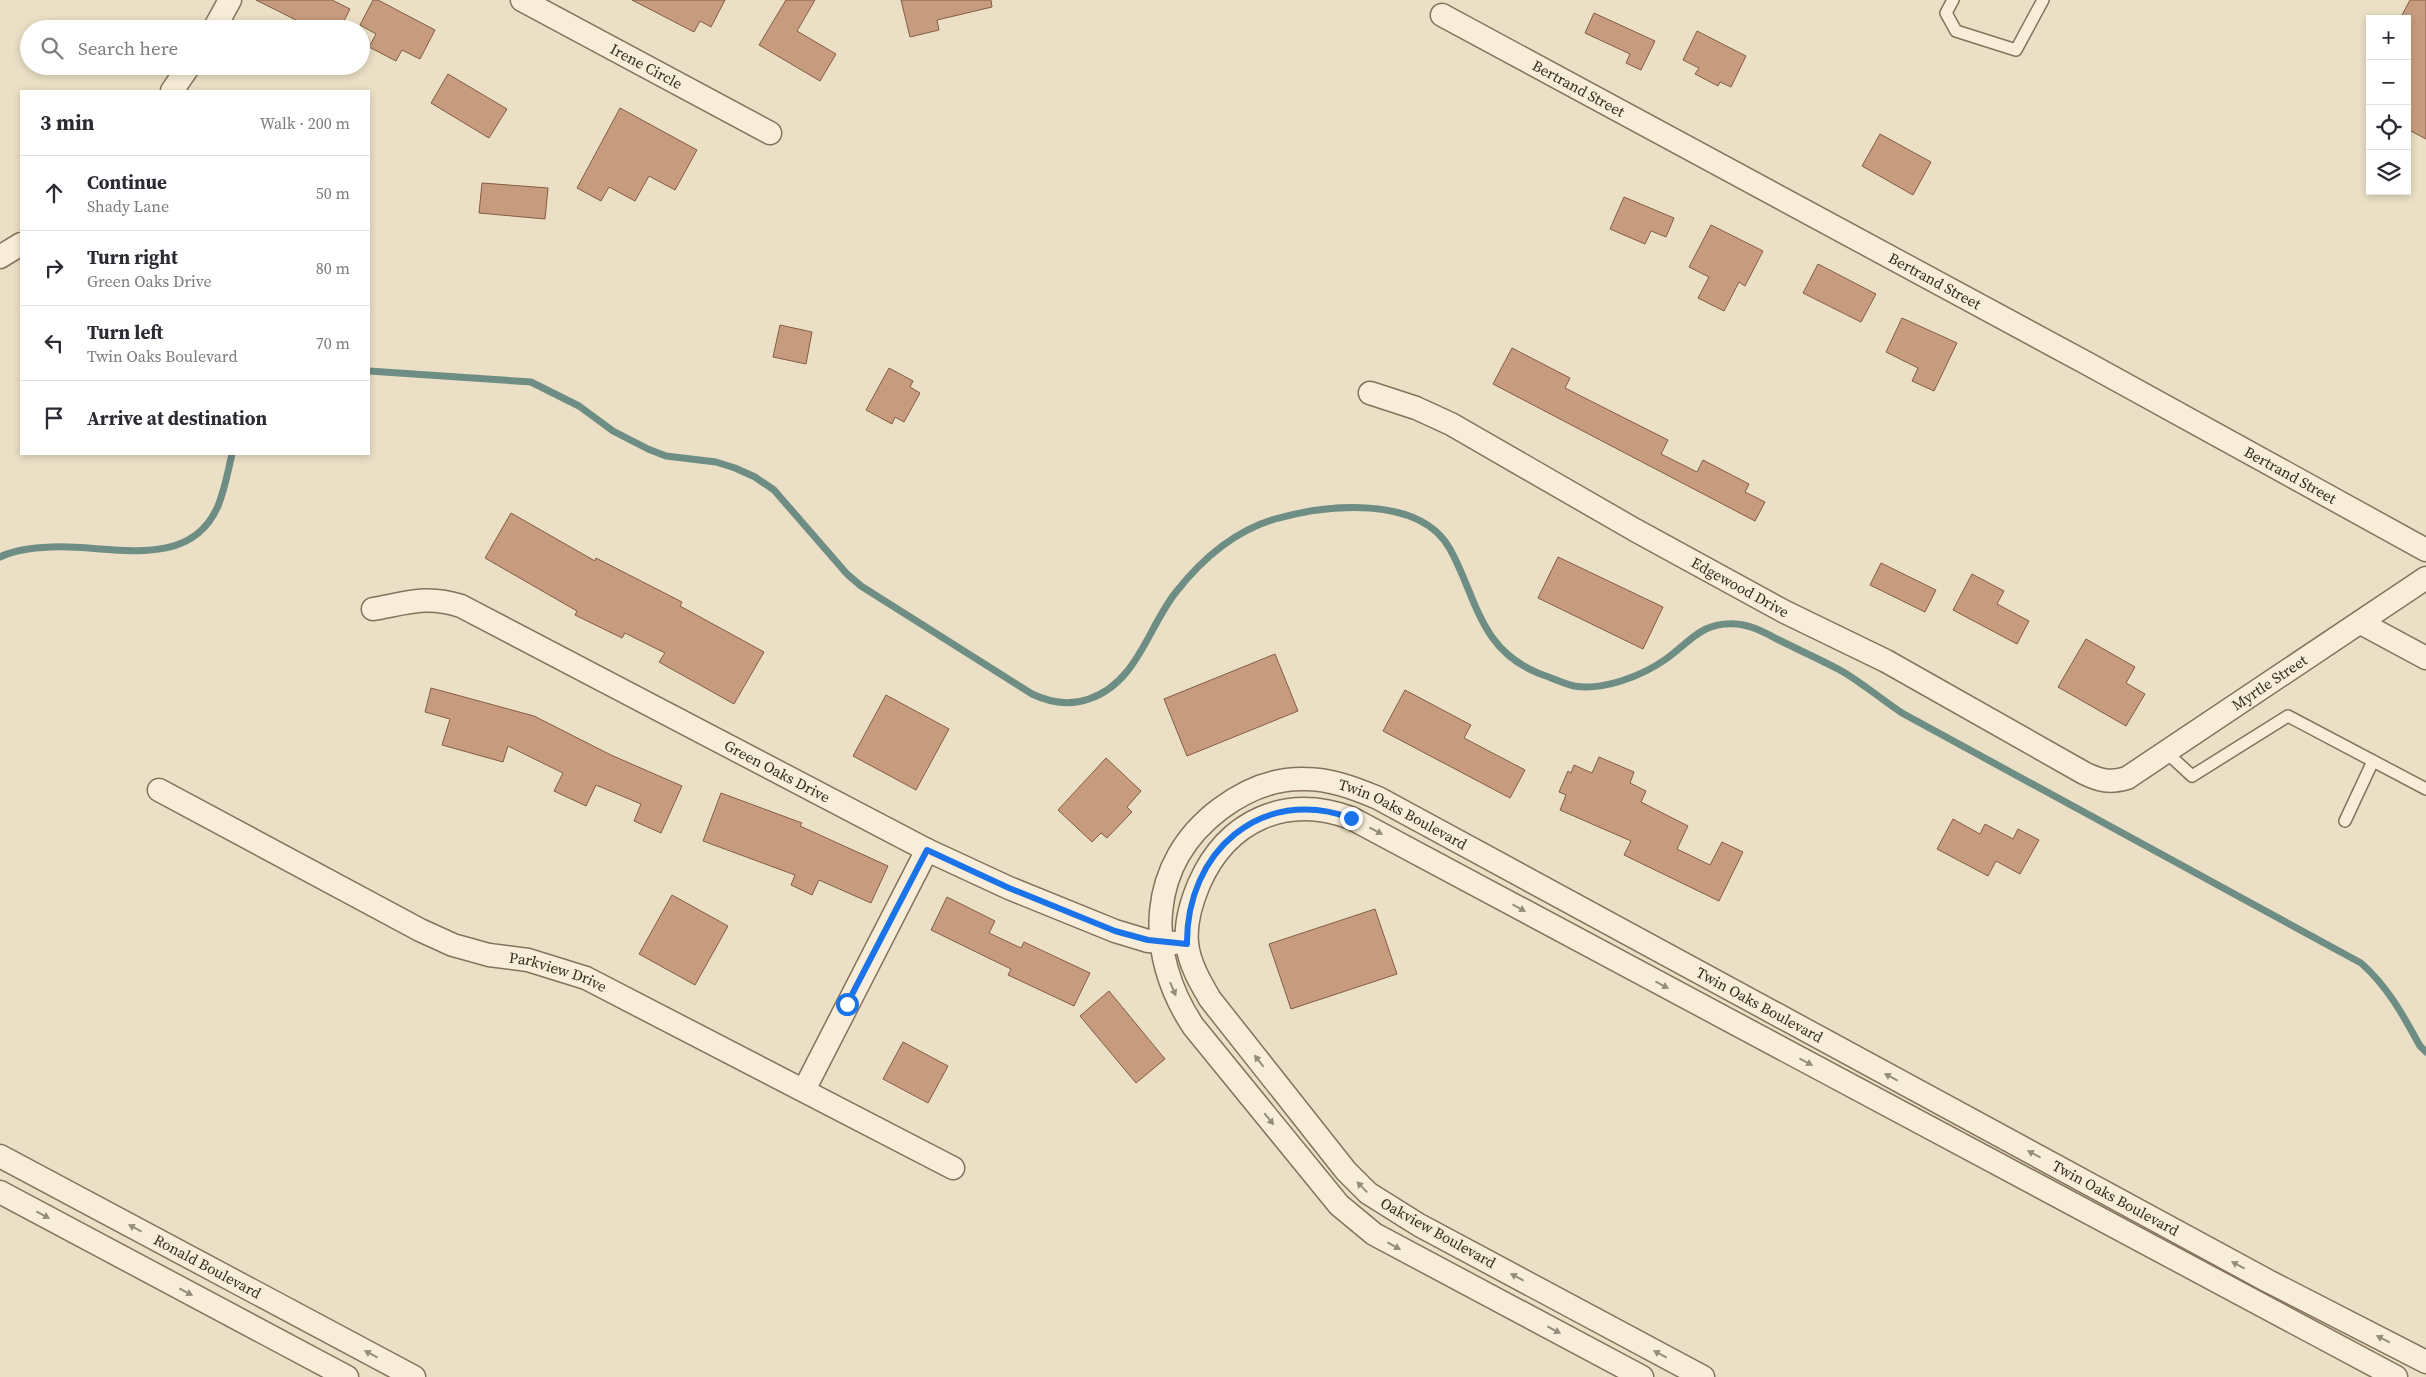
<!DOCTYPE html>
<html lang="en">
<head>
<meta charset="utf-8">
<style>
	body { margin:0; font-family:"Source Serif 4",serif; background:#f2f2f3; color:#2b2b33 }
	.controls { position:absolute; right:15px; top:15px; display:grid; overflow:hidden; border-radius:0px; box-shadow:0 2px 8px #0003 }
	.controls button { width:45px; height:45px; display:grid; place-items:center; padding:0; border:0; border-bottom:1px solid #e1e1e2; background:#fff; color:#2b2b33; font:25px sans-serif }
	.stop { position:absolute; width:15px; height:15px; margin:-11px; border:4px solid #1a73e8; border-radius:50%; background:#fff }
	.stop.end { background:#1a73e8; border-color:#fff; box-shadow:0 1px 5px #0008 }
	.list { margin:0; padding:0; list-style:none }
	h2 { display:flex; justify-content:space-between; align-items:center; height:65px; margin:0; padding:0 20px; font-size:21px }
	h2 small { font-size:16px; font-weight:400; color:#7c7c81 }
	.list li { display:grid; grid-template-columns:32px 1fr auto; gap:15px; align-items:center; box-sizing:border-box; height:75px; padding:0 20px; border-top:1px solid #e1e1e2 }
	.list b { display:block; font-size:19px; white-space:nowrap }
	.list p { margin:0; font-size:16px; white-space:nowrap; color:#7c7c81 }
	.list em { font-size:16px; font-style:normal; color:#7c7c81 }
	.icon { flex:none; width:28px; height:28px; fill:none; stroke:currentColor; stroke-width:2; stroke-linecap:round; stroke-linejoin:round }
	.map { position:relative; flex:none; width:2426px; height:1377px; overflow:hidden }
	.search { position:absolute; background:#fff; box-shadow:0 2px 8px #0003; left:20px; top:20px; width:350px; height:55px; display:flex; align-items:center; gap:12px; box-sizing:border-box; padding:0 18px; border-radius:28px; color:#7c7c81; font-size:19px }
	.panel { position:absolute; background:#fff; box-shadow:0 2px 8px #0003; left:20px; top:90px; width:350px; height:365px; border-radius:0px }
	.map>svg:first-child { display:block }
	.lines { fill:none; stroke-linecap:round; stroke-linejoin:round }
	.stream { stroke:#6e8d85; stroke-width:7 }
	.building { fill:#c79c7e; stroke:#835c44 }
	.lane-casing { stroke:#85725c; stroke-width:14 }
	.street-casing { stroke:#85725c; stroke-width:25 }
	.lane { stroke:#f7edd8; stroke-width:11 }
	.street { stroke:#f7edd8; stroke-width:22 }
	.oneway { fill:#968c7c }
	.route { stroke:#1a73e8; stroke-width:6 }
	.labels { text-anchor:middle; stroke-width:4; stroke-linejoin:round; paint-order:stroke }
	.street-label { font-size:15px; fill:#362a1f; stroke:#f3ead4 }
</style>
</head>
<body>
<div class="map">
<svg width="2426" height="1377" viewBox="0 0 2426 1377">
	<rect width="100%" height="100%" fill="#ebe0c5"/>
	<g class="lines">
		<g class="stream">
			<path d="M369 371 531 382 579 406 613 431 648 449 666 456 716 462 735 468 755 477 774 490 847 574 861 586 1032 694C1051 703 1069 706 1089 699 1137 683 1148 627 1176 592 1202 559 1234 531 1275 519 1325 505 1419 494 1450 549 1477 598 1479 649 1538 673 1550 677 1562 683 1574 686 1603 691 1642 676 1666 659 1691 641 1701 622 1736 624 1752 625 1767 634 1781 641 1801 651 1821 660 1840 670 1861 682 1881 699 1902 713L2361 963C2388 987 2403 1015 2420 1046L2426 1052"/>
			<path d="M0 557C16 549 35 548 52 547 108 544 189 573 218 506 225 489 228 471 232 454"/>
		</g>
	</g>
	<g class="building">
		<path d="M256 0H332L350 9 340 29H314Z"/>
		<path d="M373 0H378L435 30 420 59 402 50 396 61 369 47 376 34 360 25Z"/>
		<path d="M632 0H725L711 27 700 21 694 32Z"/>
		<path d="M786 0H815L797 31 836 54 820 81 759 45Z"/>
		<path d="M901 0H991L992 7 937 20 939 30 910 37Z"/>
		<path d="M2410 0H2426V139L2407 129V19H2400Z"/>
		<path d="M1594 13 1655 41 1641 70 1626 63 1630 54 1585 33Z"/>
		<path d="M1697 31 1746 56 1731 87 1720 82 1718 86 1695 74 1699 68 1683 60Z"/>
		<path d="M448 74 507 109 489 138 431 103Z"/>
		<path d="M620 108 697 150 675 190 649 176 635 201 609 187 601 201 577 188Z"/>
		<path d="M1880 134 1931 162 1913 195 1862 166Z"/>
		<path d="M482 183 548 188 545 219 479 213Z"/>
		<path d="M1624 197 1674 218 1666 237 1651 231 1645 244 1610 229Z"/>
		<path d="M1711 225 1763 251 1745 286 1739 282 1724 311 1698 298 1709 277 1689 267Z"/>
		<path d="M1818 264 1876 294 1861 322 1803 293Z"/>
		<path d="M1902 318 1957 343 1934 391 1912 381 1918 368 1886 352Z"/>
		<path d="M780 325 812 332 806 364 773 357Z"/>
		<path d="M1512 348 1570 378 1565 388 1668 440 1661 454 1697 472 1703 460 1749 484 1745 492 1765 502 1755 521 1493 384Z"/>
		<path d="M889 368 913 381 910 387 920 393 904 422 895 417 892 424 866 410Z"/>
		<path d="M511 513 595 561 596 558 682 602 680 606 764 652 734 704 659 662 665 653 625 633 622 638 575 615 577 611 485 558Z"/>
		<path d="M1558 557 1663 607 1643 649 1538 598Z"/>
		<path d="M1881 563 1936 590 1925 612 1870 585Z"/>
		<path d="M1972 574 2004 591 1997 604 2029 621 2017 644 1953 610Z"/>
		<path d="M2086 639 2135 667 2126 683 2145 694 2126 726 2058 687Z"/>
		<path d="M1275 654 1298 711 1187 756 1164 699Z"/>
		<path d="M431 688 534 716 611 755 682 786 661 833 634 821 641 804 596 785 586 806 554 791 563 773 508 746 503 762 442 745 450 719 425 712Z"/>
		<path d="M1405 690 1471 725 1464 738 1525 770 1510 798 1383 731Z"/>
		<path d="M886 695 949 729 916 790 853 756Z"/>
		<path d="M1599 757 1634 772 1630 783 1646 791 1641 802 1688 826 1677 849 1710 865 1722 842 1743 852 1719 901 1624 855 1631 841 1560 810 1566 795 1559 792 1568 771 1571 773 1574 765 1592 773Z"/>
		<path d="M1106 758 1141 791 1127 807 1132 812 1107 838 1101 833 1092 842 1058 810Z"/>
		<path d="M721 793 802 823 800 826 888 866 871 903 819 880 812 895 791 885 795 875 703 841Z"/>
		<path d="M1953 819 1980 834 1985 824 2013 839 2018 829 2039 840 2020 874 1996 861 1988 876 1937 849Z"/>
		<path d="M672 895 728 926 695 985 639 954Z"/>
		<path d="M947 897 995 921 989 933 1021 948 1024 942 1090 973 1074 1006 1008 975 1011 969 931 930Z"/>
		<path d="M1375 909 1397 974 1291 1009 1269 944Z"/>
		<path d="M1109 991 1165 1059 1136 1083 1080 1016Z"/>
		<path d="M903 1042 948 1066 928 1103 883 1079Z"/>
	</g>
	<g class="lines">
		<g class="lane-casing">
			<g id="lane">
				<path d="M1953 0 1946 13 1956 31 2016 50 2043 0"/>
				<path d="M2166 752 2192 776 2288 716 2426 789"/>
				<path d="M2345 821 2373 761"/>
			</g>
		</g>
		<g class="street-casing">
			<g id="street">
				<path id="s1" d="M522 0 770 133"/>
				<path id="s2" d="M1442 15 2090 365 2426 550"/>
				<path d="M214 29 230 0"/>
				<path d="M172 91 189 66"/>
				<path d="M0 257 21 244"/>
				<path id="s3" d="M1370 393 1416 408 1451 424 1635 530 1785 612 1886 661 2084 773C2100 781 2110 783 2127 778L2426 578"/>
				<path id="s4" d="M373 609C407 603 427 595 461 606L927 850 1009 888 1115 931 1148 941 1176 943"/>
				<path d="M2361 623 2426 658"/>
				<path id="s5" d="M159 790 420 930 453 945 489 955 528 960 586 978 953 1168"/>
				<path d="M804 1090 927 850"/>
				<path id="s6" d="M0 1156 414 1377"/>
				<path d="M0 1192 347 1377"/>
				<path id="s7" d="M1642 1377 1374 1234 1339 1205 1193 1026C1145 953 1147 864 1220 809 1244 791 1274 778 1305 779 1330 779 1354 788 1378 798L2268 1281 2426 1362"/>
				<path d="M1703 1377 1419 1225 1368 1193 1346 1171 1210 999C1200 982 1189 963 1187 943 1185 923 1191 903 1199 884 1227 820 1286 794 1351 818L2396 1377"/>
			</g>
		</g>
		<use href="#lane" class="lane"/>
		<use href="#street" class="street"/>
	</g>
	<defs><path id="oneway-solid" d="M-6-.8H1V-3.2L6.5 0L1 3.2V.8H-6Z" transform="scale(1.25)"/></defs>
	<g class="oneway">
		<use href="#oneway-solid" transform="translate(1376 831) rotate(28)"/>
		<use href="#oneway-solid" transform="translate(1519 908) rotate(28)"/>
		<use href="#oneway-solid" transform="translate(1662 985) rotate(28)"/>
		<use href="#oneway-solid" transform="translate(1173 989) rotate(67)"/>
		<use href="#oneway-solid" transform="translate(1259 1061) rotate(-128)"/>
		<use href="#oneway-solid" transform="translate(1806 1062) rotate(28)"/>
		<use href="#oneway-solid" transform="translate(1891 1077) rotate(-152)"/>
		<use href="#oneway-solid" transform="translate(1269 1119) rotate(51)"/>
		<use href="#oneway-solid" transform="translate(2034 1154) rotate(-152)"/>
		<use href="#oneway-solid" transform="translate(1362 1187) rotate(-134)"/>
		<use href="#oneway-solid" transform="translate(43 1215) rotate(28)"/>
		<use href="#oneway-solid" transform="translate(135 1228) rotate(-152)"/>
		<use href="#oneway-solid" transform="translate(1394 1246) rotate(29)"/>
		<use href="#oneway-solid" transform="translate(2238 1265) rotate(-152)"/>
		<use href="#oneway-solid" transform="translate(1517 1277) rotate(-152)"/>
		<use href="#oneway-solid" transform="translate(186 1292) rotate(28)"/>
		<use href="#oneway-solid" transform="translate(1554 1330) rotate(28)"/>
		<use href="#oneway-solid" transform="translate(2383 1339) rotate(-153)"/>
		<use href="#oneway-solid" transform="translate(371 1354) rotate(-152)"/>
		<use href="#oneway-solid" transform="translate(1660 1354) rotate(-152)"/>
	</g>
	<g class="lines">
		<path class="route" d="M847 1004 927 850 1009 888 1115 931 1148 940 1187 944C1186 852 1261 785 1351 818"/>
	</g>
	<g class="labels">
		<g class="street-label">
			<text dy="5" stroke="none"><textPath href="#s1" startOffset="141">Irene Circle</textPath></text>
			<text dy="5" stroke="none"><textPath href="#s2" startOffset="155">Bertrand Street</textPath></text>
			<text dy="5" stroke="none"><textPath href="#s2" startOffset="560">Bertrand Street</textPath></text>
			<text dy="5" stroke="none"><textPath href="#s2" startOffset="965">Bertrand Street</textPath></text>
			<text dy="5" stroke="none"><textPath href="#s3" startOffset="419">Edgewood Drive</textPath></text>
			<text dy="5" stroke="none"><textPath href="#s3" startOffset="1026">Myrtle Street</textPath></text>
			<text dy="5" stroke="none"><textPath href="#s4" startOffset="446">Green Oaks Drive</textPath></text>
			<text dy="5" stroke="none"><textPath href="#s7" startOffset="1020">Twin Oaks Boulevard</textPath></text>
			<text dy="5" stroke="none"><textPath href="#s5" startOffset="441">Parkview Drive</textPath></text>
			<text dy="5" stroke="none"><textPath href="#s7" startOffset="1425">Twin Oaks Boulevard</textPath></text>
			<text dy="5" stroke="none"><textPath href="#s7" startOffset="1830">Twin Oaks Boulevard</textPath></text>
			<text transform="translate(1438 1233) rotate(29)" y="5">Oakview Boulevard</text>
			<text dy="5" stroke="none"><textPath href="#s6" startOffset="235">Ronald Boulevard</textPath></text>
		</g>
	</g>
</svg>
<div class="controls">
<button>+</button>
<button>−</button>
<button><svg class="icon" aria-label="locate" viewBox="0 0 24 24"><circle cx="12" cy="12" r="6"/><path d="M12 2v4M12 18v4M2 12h4M18 12h4"/></svg></button>
<button><svg class="icon" aria-label="layers" viewBox="0 0 24 24"><path d="M12 4l9 5-9 5-9-5zM3 14l9 5 9-5"/></svg></button>
</div>
<div class="stop" style="left:847px;top:1004px"></div>
<div class="stop end" style="left:1351px;top:818px"></div>
<div class="search"><svg class="icon" aria-label="search" viewBox="0 0 24 24"><circle cx="10" cy="10" r="6"/><path d="M15 15l6 6"/></svg>Search here</div>
<section class="panel">
<h2>3 min<small>Walk · 200 m</small></h2>
<ul class="list">
<li><svg class="icon" aria-label="ahead" viewBox="0 0 24 24"><path d="M12 20V5M6 11l6-6 6 6"/></svg><div><b>Continue</b><p>Shady Lane</p></div><em>50 m</em></li>
<li><svg class="icon" aria-label="right" viewBox="0 0 24 24"><path d="M7 20v-9h11M14 6l5 5-5 5"/></svg><div><b>Turn right</b><p>Green Oaks Drive</p></div><em>80 m</em></li>
<li><svg class="icon" aria-label="left" viewBox="0 0 24 24"><path d="M17 20v-9H6M10 6l-5 5 5 5"/></svg><div><b>Turn left</b><p>Twin Oaks Boulevard</p></div><em>70 m</em></li>
<li><svg class="icon" aria-label="arrive" viewBox="0 0 24 24"><path d="M6 21V4h12l-3 4 3 4H6"/></svg><div><b>Arrive at destination</b></div></li>
</ul>
</section>
</div>
</body>
</html>
